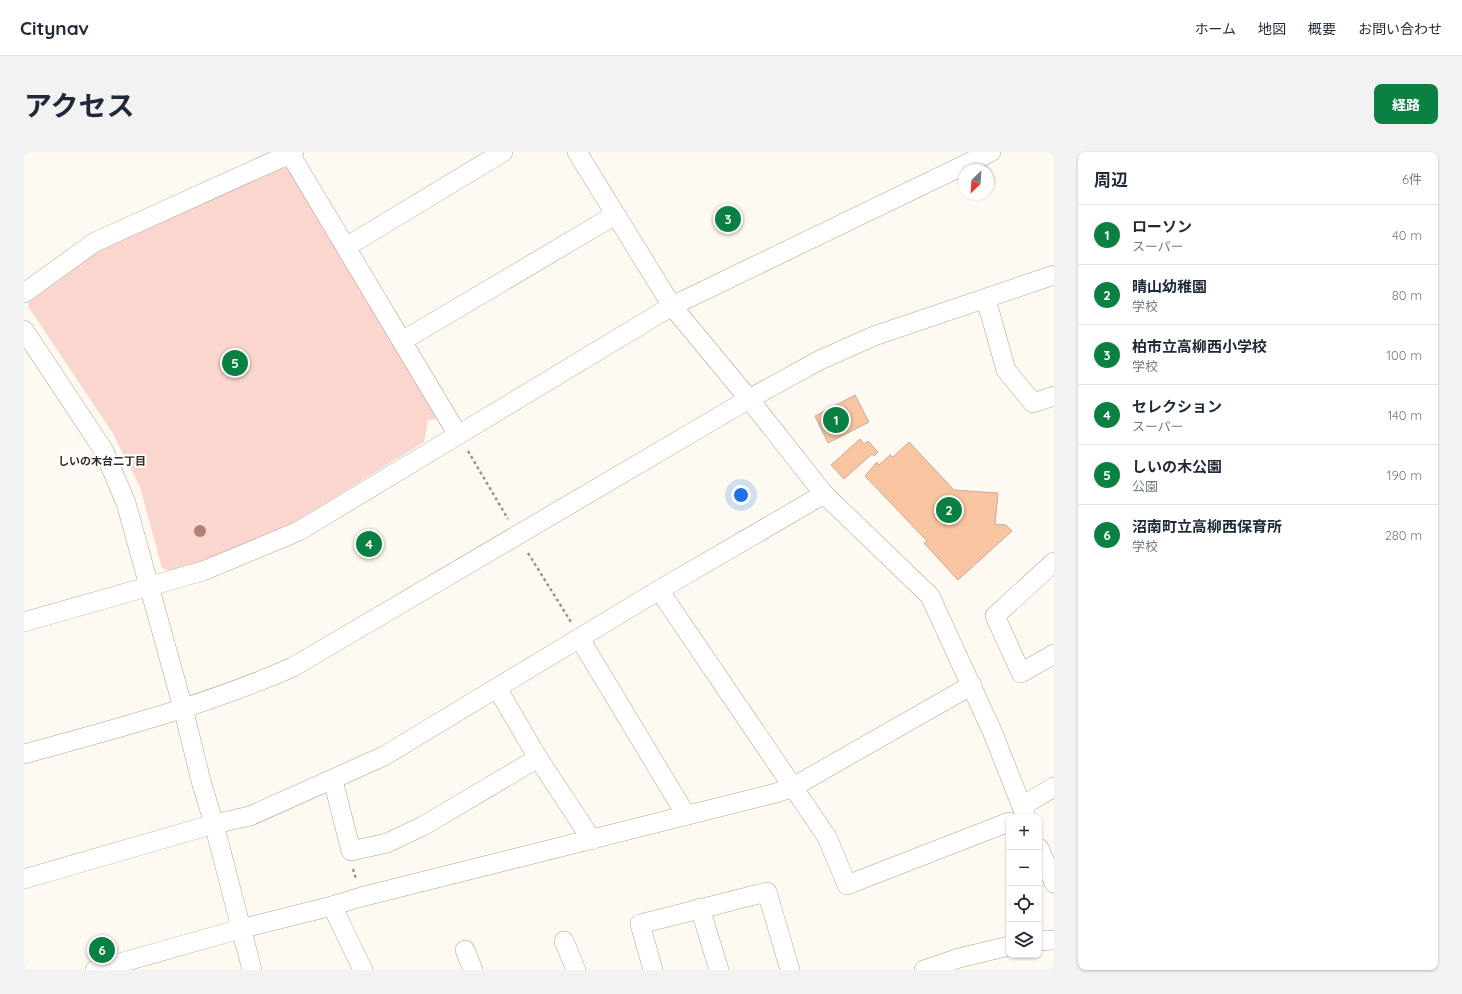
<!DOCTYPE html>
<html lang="ja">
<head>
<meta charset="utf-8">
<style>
	body { margin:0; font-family:Quicksand,"Noto Sans JP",sans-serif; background:#f2f2f3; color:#1f2937 }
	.controls { position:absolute; right:12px; bottom:12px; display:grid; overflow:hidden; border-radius:8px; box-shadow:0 1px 3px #0004 }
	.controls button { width:36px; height:36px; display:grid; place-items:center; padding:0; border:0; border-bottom:1px solid #e0e1e3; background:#fff; color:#1f2937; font:20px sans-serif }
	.compass { position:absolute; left:934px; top:12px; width:36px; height:36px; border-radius:50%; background:#fff; box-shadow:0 1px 3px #0004; rotate:205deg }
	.you { position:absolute; left:717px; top:343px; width:14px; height:14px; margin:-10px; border:3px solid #fff; border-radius:50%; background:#1a73e8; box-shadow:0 0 0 6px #1a73e833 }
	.badge { display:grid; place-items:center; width:26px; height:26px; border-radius:50%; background:#0b8043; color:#fff; font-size:13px; font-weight:700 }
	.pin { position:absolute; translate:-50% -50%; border:2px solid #fff; box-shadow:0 1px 4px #0006 }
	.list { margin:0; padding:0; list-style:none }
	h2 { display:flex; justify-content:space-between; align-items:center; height:52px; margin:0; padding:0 16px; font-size:17px }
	h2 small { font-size:13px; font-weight:400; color:#747a83 }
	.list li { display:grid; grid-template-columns:26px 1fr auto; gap:12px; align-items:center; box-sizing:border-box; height:60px; padding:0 16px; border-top:1px solid #e0e1e3 }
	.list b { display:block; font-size:15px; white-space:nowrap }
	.list p { margin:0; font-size:13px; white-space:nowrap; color:#747a83 }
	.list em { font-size:13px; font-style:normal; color:#747a83 }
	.icon { flex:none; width:22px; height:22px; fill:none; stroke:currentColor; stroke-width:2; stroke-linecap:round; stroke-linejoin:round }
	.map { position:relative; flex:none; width:1030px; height:818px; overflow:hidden; border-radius:8px }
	header { display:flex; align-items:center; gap:24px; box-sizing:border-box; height:56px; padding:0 20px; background:#fff; border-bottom:1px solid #e0e1e3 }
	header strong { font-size:19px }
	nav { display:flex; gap:22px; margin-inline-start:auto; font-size:14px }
	.intro { display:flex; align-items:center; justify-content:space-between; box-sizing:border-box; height:96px; padding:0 24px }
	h1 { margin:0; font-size:28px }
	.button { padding:10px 18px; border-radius:8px; background:#0b8043; color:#fff; font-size:14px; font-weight:700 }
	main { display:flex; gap:24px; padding:0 24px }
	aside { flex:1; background:#fff; border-radius:8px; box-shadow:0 1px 3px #0004 }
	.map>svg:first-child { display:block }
	.green { fill:#fad6cf }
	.building { fill:#f9c5a0; stroke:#c2aea1 }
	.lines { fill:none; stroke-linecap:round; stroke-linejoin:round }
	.minor-casing { stroke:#afa592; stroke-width:20 }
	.path { stroke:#99958e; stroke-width:2.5; stroke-dasharray:3 3; stroke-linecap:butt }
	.minor { stroke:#fff; stroke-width:19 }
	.tree { fill:#b27e75 }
	.labels { text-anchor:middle; stroke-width:4; stroke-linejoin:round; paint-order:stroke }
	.neighbourhood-label { font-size:11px; font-weight:bold; fill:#312d26; stroke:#fff }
</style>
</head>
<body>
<header>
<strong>Citynav</strong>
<nav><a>ホーム</a><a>地図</a><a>概要</a><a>お問い合わせ</a></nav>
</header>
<div class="intro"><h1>アクセス</h1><a class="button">経路</a></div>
<main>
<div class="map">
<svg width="1030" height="818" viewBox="0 0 1030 818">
	<rect width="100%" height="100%" fill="#fefaf2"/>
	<path class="green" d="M258 15 265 16 413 267 404 268 400 290 267 372 172 412 145 419 138 416 116 335 88 280 4 154 6 144 76 96Z"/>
	<g class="building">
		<path d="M831 243 845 270 804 291 791 264Z"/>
		<path d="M836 287 840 292 844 289 854 300 850 304 848 302 820 327 807 313Z"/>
		<path d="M885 290 930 338 974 341 971 372 982 373 988 379 934 428 900 391 903 389 841 324 853 310 855 313 866 303 869 305Z"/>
	</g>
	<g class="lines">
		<g class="minor-casing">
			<g id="minor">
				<path d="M553 0 648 154 725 247 800 342 906 444 968 579 1002 665"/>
				<path d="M266 2 434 283 648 154 967 0"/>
				<path d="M322 95 479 0"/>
				<path d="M0 141 71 90 270 0"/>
				<path d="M962 147 982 218 1009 251 1030 244"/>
				<path d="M0 178 80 299 102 351 159 556 177 629 190 672 228 818"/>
				<path d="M378 189 591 63"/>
				<path d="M1030 410 971 464 997 521 1030 502"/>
				<path d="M635 438 803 685 823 733 985 670"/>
				<path d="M0 470 179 419 275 379 434 283"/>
				<path d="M556 487 662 663"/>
				<path d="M473 536 514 606 568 688"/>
				<path d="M0 602C91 577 183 553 269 515L725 247 794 209 850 184 1030 123"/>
				<path d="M309 628 327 699 363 691 399 674 514 606"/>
				<path d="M998 654 1030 635"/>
				<path d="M1015 696 1030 731"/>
				<path d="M0 727 190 672 226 664 360 604 635 438 800 342"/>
				<path d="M308 754 339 818"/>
				<path d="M676 756 695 818"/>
				<path d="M540 789 552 818"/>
				<path d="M1015 789 1030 788"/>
				<path d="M441 798 449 818"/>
				<path d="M71 818 216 777 308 754 337 745 752 641 769 635 948 533"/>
				<path d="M629 818 616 772 743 740 766 818"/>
				<path d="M900 818 935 806 985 794"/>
			</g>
		</g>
		<g class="path">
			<path d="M444 299 484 367"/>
			<path d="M504 401 547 470"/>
			<path d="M329 717 332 727"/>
		</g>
		<use href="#minor" class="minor"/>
	</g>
	<circle class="tree" cx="176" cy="379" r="6"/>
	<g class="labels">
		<g class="neighbourhood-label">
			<text x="78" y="313">しいの木台二丁目</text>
		</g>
	</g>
</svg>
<div class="controls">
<button>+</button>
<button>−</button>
<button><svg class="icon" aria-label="locate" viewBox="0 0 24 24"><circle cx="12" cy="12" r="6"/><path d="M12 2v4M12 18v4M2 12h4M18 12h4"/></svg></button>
<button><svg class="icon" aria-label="layers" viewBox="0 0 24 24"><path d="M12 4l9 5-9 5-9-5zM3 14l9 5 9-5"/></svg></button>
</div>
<svg class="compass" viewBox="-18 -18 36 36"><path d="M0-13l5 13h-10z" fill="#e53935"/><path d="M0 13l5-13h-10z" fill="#747a83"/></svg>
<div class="you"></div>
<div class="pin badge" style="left:812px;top:268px">1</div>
<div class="pin badge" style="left:925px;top:358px">2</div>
<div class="pin badge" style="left:704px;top:67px">3</div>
<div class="pin badge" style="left:345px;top:392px">4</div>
<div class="pin badge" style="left:211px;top:211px">5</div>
<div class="pin badge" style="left:78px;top:798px">6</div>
</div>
<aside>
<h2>周辺<small>6件</small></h2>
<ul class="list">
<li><span class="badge">1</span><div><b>ローソン</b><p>スーパー</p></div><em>40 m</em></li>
<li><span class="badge">2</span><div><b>晴山幼稚園</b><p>学校</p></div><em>80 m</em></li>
<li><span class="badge">3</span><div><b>柏市立高柳西小学校</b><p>学校</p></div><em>100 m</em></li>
<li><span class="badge">4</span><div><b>セレクション</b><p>スーパー</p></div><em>140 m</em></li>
<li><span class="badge">5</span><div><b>しいの木公園</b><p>公園</p></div><em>190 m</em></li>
<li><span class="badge">6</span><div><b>沼南町立高柳西保育所</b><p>学校</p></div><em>280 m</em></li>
</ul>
</aside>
</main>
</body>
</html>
